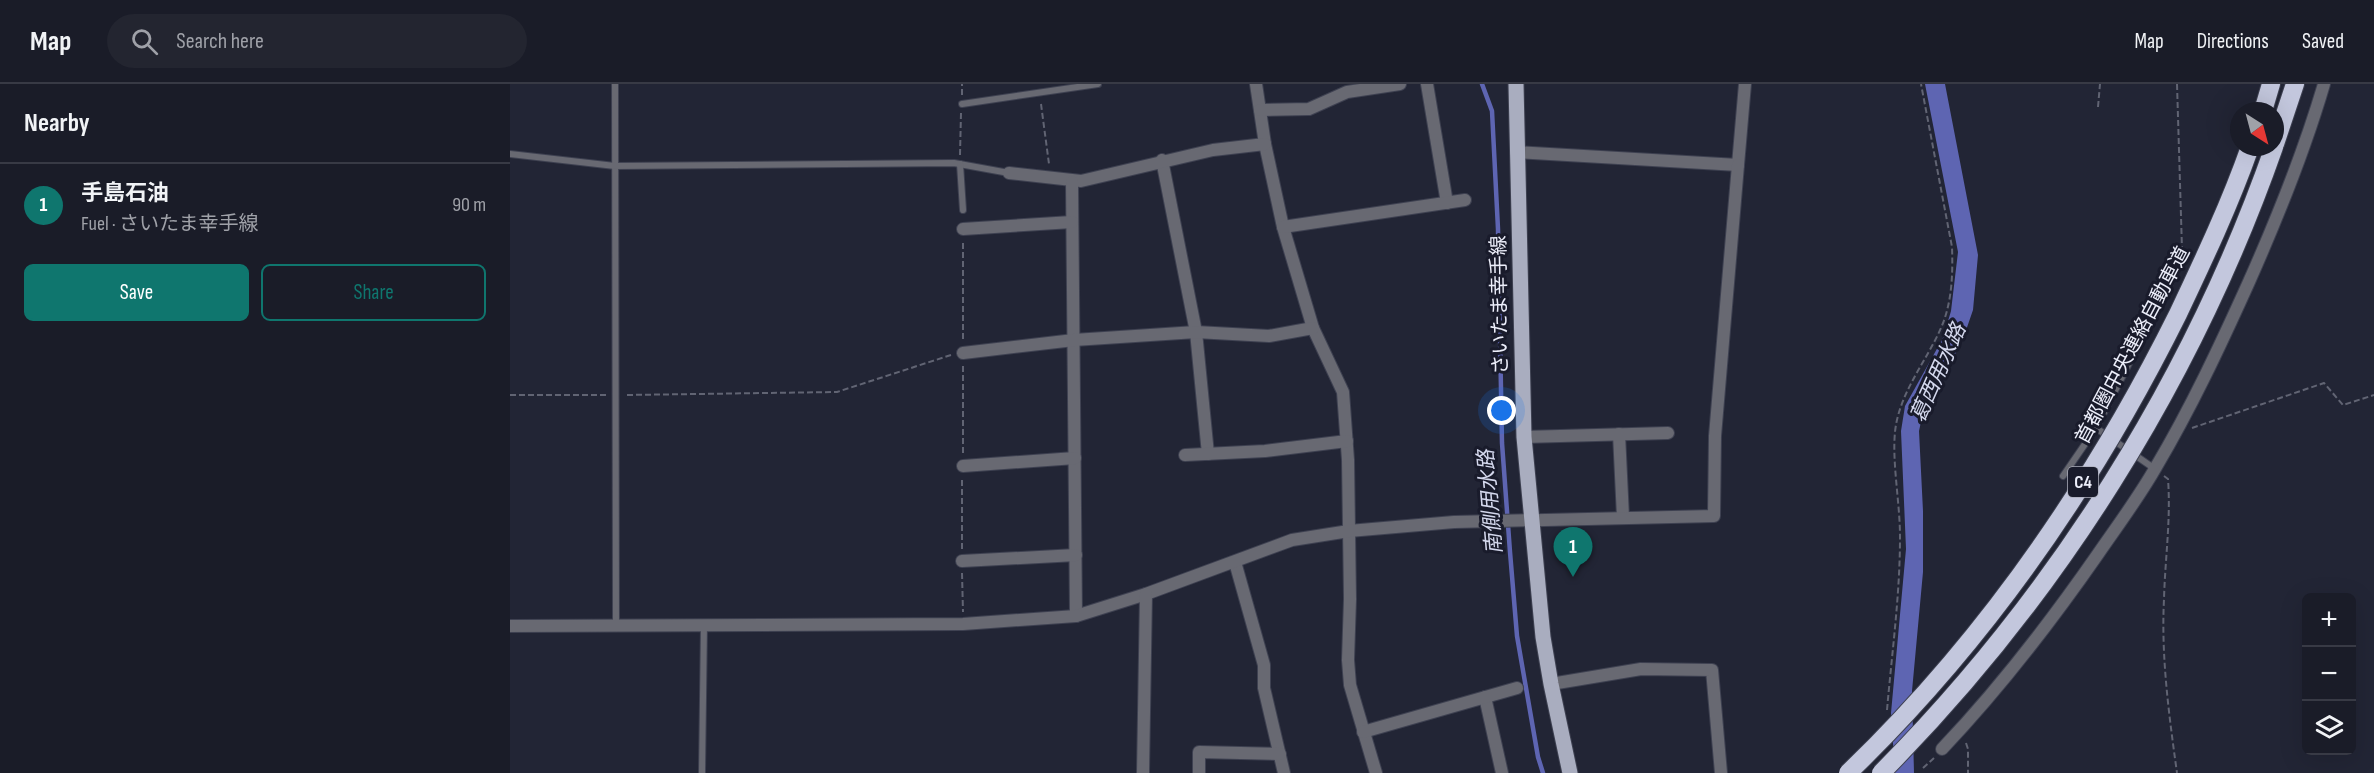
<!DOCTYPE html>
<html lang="en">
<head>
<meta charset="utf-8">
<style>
	body { margin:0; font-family:"Sofia Sans Condensed","Noto Sans JP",sans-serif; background:#232530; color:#f1f3f6 }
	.controls { position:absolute; right:18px; bottom:18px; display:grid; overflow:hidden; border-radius:9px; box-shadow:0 6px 24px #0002 }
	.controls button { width:54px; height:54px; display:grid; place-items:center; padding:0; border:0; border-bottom:2px solid #383a45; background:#1a1c28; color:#f1f3f6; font:30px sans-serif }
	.compass { position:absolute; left:1720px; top:18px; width:54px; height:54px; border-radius:50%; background:#1a1c28; box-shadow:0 6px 24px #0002; rotate:144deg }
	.you { position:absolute; left:992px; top:327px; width:21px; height:21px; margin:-15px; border:4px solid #fff; border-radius:50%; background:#1a73e8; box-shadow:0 0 0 9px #1a73e833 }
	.badge { display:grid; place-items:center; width:39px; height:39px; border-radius:50%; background:#0f766e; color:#fff; font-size:20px; font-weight:700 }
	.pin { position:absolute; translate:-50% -50px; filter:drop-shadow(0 2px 3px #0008) }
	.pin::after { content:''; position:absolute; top:32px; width:21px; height:18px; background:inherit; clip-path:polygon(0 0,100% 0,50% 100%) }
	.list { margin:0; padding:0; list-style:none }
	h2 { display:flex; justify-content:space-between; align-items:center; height:78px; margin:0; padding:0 24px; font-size:26px }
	h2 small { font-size:20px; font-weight:400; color:#9fa1a8 }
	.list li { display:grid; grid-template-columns:39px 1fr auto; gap:18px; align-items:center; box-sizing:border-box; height:84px; padding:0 24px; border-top:2px solid #383a45 }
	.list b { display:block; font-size:22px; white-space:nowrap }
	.list p { margin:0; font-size:20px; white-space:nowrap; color:#9fa1a8 }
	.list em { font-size:20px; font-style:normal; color:#9fa1a8 }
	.actions { display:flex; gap:12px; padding:18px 24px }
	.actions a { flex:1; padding:14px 0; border:2px solid #0f766e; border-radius:9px; text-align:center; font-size:21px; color:#0f766e }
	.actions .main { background:#0f766e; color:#fff }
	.icon { flex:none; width:33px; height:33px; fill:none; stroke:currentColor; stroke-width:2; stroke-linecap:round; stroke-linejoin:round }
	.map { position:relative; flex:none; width:1864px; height:689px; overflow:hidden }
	header { display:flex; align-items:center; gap:36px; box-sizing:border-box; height:84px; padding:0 30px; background:#1a1c28; border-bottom:2px solid #383a45 }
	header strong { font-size:28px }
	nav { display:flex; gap:33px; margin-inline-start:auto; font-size:21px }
	.search { width:420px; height:54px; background:#232530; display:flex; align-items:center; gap:15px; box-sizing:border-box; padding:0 21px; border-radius:33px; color:#9fa1a8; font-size:22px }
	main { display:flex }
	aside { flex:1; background:#1a1c28 }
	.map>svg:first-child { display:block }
	.water { fill:#5e65b2 }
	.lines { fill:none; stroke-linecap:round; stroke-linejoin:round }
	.stream { stroke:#5e65b2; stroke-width:4.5 }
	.service-casing { stroke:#3e4151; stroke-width:8 }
	.minor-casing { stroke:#3e4151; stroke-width:14 }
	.primary-casing { stroke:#3e4151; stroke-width:17 }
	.motorway-casing { stroke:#3e4151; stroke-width:20 }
	.path { stroke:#616473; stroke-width:2; stroke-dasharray:6 3; stroke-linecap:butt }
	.service { stroke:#686972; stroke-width:6 }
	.minor { stroke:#686972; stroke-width:12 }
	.primary { stroke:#a9adbf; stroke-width:15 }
	.motorway { stroke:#c3c7dd; stroke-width:18 }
	.motorway-bridge-casing { stroke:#3e4151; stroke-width:20; stroke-linecap:butt }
	.motorway-bridge { stroke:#c3c7dd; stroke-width:18 }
	.labels { text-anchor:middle; stroke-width:6; stroke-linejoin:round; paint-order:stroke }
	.shield { fill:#191b2b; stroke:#adafbc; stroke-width:1.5 }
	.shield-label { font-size:18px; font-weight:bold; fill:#eceefa }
	.street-label { font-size:20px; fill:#eceefa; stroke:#191b2b }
	.water-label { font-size:21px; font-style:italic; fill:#d4d8ed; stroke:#191b2b }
</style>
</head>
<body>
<header>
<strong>Map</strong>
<div class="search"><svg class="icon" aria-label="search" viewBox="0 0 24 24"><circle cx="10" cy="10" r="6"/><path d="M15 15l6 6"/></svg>Search here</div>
<nav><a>Map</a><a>Directions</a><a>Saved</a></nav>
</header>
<main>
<aside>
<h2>Nearby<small></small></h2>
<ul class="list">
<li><span class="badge">1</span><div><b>手島石油</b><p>Fuel · さいたま幸手線</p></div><em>90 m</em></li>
</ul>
<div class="actions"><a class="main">Save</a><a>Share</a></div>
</aside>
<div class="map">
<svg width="1864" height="689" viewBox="0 0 1864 689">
	<rect width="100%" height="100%" fill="#222535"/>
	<path class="water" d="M1415 0H1435L1468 171 1463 226 1453 255 1412 333 1409 347 1413 427V488L1402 607 1404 689H1385L1381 629 1396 465 1391 347 1395 322 1433 254 1441 227 1448 168Z"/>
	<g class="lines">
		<path class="stream" d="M972 0 982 27 988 145 992 359 1000 468 1007 552 1028 673 1033 689"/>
		<g class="service-casing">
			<g id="service">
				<path d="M105 0 106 541"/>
				<path d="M452 20 588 0"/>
				<path d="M0 70 105 82 444 79 499 89"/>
				<path d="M450 80 453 126"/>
				<path d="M1586 344 1645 385"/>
				<path d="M1553 392 1586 344 1672 176"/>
				<path d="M192 689 194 540"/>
			</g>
		</g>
		<g class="minor-casing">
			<g id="minor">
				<path d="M746 0 755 60 773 143 803 244 833 308 838 376 840 515 838 576 840 601 866 689"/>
				<path d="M917 0 937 119"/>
				<path d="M750 26 799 25 837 8 890 0"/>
				<path d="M1006 68 1228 81 1235 0"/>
				<path d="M652 76 686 248 698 370"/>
				<path d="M499 89 571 97 703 66 755 60"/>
				<path d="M562 98 566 532"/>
				<path d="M773 143 955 116"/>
				<path d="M453 145 562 138"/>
				<path d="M453 269 564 256 686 248 759 252 803 244"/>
				<path d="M1109 350 1113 433"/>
				<path d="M1014 353 1158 349"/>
				<path d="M675 371 755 367 837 357"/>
				<path d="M453 382 565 374"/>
				<path d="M452 477 566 471"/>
				<path d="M725 478 754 581V604L774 689"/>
				<path d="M0 542 453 540 566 532 636 510 782 456 839 447 944 438 1204 432 1205 352 1228 81"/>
				<path d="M1041 600 1131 585 1202 586 1211 689"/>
				<path d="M975 613 992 689"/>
				<path d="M853 648 1007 604"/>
				<path d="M1432 665C1490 604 1540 539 1588 470 1608 441 1629 413 1646 383 1681 324 1710 262 1738 200 1767 135 1794 68 1814 0"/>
				<path d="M633 689 636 510"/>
				<path d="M689 689V668L770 670"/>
			</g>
		</g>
		<g class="primary-casing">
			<path id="primary" d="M1006 0 1014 353 1033 553 1041 600 1060 689"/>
		</g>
		<g class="motorway-casing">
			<g id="motorway">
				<path d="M1753 27 1761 0"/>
				<path d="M1765 60 1785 0"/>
			</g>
		</g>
		<g class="path">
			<path d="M1667 0 1672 165"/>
			<path d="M452 11V0"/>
			<path d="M531 20 539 80"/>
			<path d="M1588 23 1590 0"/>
			<path d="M450 71 451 29"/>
			<path d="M453 255V159"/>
			<path d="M0 311H96"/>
			<path d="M117 311 327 308 441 271"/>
			<path d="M1682 344 1814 299 1833 321 1864 311"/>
			<path d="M453 369V282"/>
			<path d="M1654 392 1658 395C1661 436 1655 475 1654 515 1651 573 1659 631 1667 689"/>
			<path d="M452 465V396"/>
			<path d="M452 489 453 528"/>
			<path d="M1377 626C1382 568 1390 511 1390 453 1390 419 1382 379 1385 348 1389 309 1416 278 1431 244 1442 219 1443 190 1442 163L1411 0"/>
			<path d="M1456 659 1458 665V689"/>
			<path d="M1413 684 1424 674"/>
		</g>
		<use href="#service" class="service"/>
		<use href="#minor" class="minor"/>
		<use href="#primary" class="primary"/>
		<use href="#motorway" class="motorway"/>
		<g class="motorway-bridge-casing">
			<g id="motorway-bridge">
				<path d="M1338 689C1474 558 1584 399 1668 230 1694 175 1720 120 1740 63"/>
				<path d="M1371 689C1546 513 1682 297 1764 63"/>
			</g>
		</g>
		<use href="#motorway-bridge" class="motorway-bridge"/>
	</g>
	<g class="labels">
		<rect class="shield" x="1558" y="383" width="30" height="30" rx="4.5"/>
		<g class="shield-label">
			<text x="1573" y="404">C4</text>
		</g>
		<g class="street-label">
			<text transform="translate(989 221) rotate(-91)" y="7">さいたま幸手線</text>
			<text transform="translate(1622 261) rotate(-62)" y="7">首都圏中央連絡自動車道</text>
		</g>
		<g class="water-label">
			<text transform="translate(1428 289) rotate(-66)" y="7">葛西用水路</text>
			<text transform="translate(980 418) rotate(-95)" y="7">南側用水路</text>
		</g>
	</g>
</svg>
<div class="controls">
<button>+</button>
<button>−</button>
<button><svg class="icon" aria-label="layers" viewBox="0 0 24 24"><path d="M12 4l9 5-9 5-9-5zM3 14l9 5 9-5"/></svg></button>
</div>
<svg class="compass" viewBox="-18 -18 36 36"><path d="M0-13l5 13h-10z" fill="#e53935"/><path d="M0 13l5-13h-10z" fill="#9fa1a8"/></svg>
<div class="you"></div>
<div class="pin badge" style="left:1063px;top:493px">1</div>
</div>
</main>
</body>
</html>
